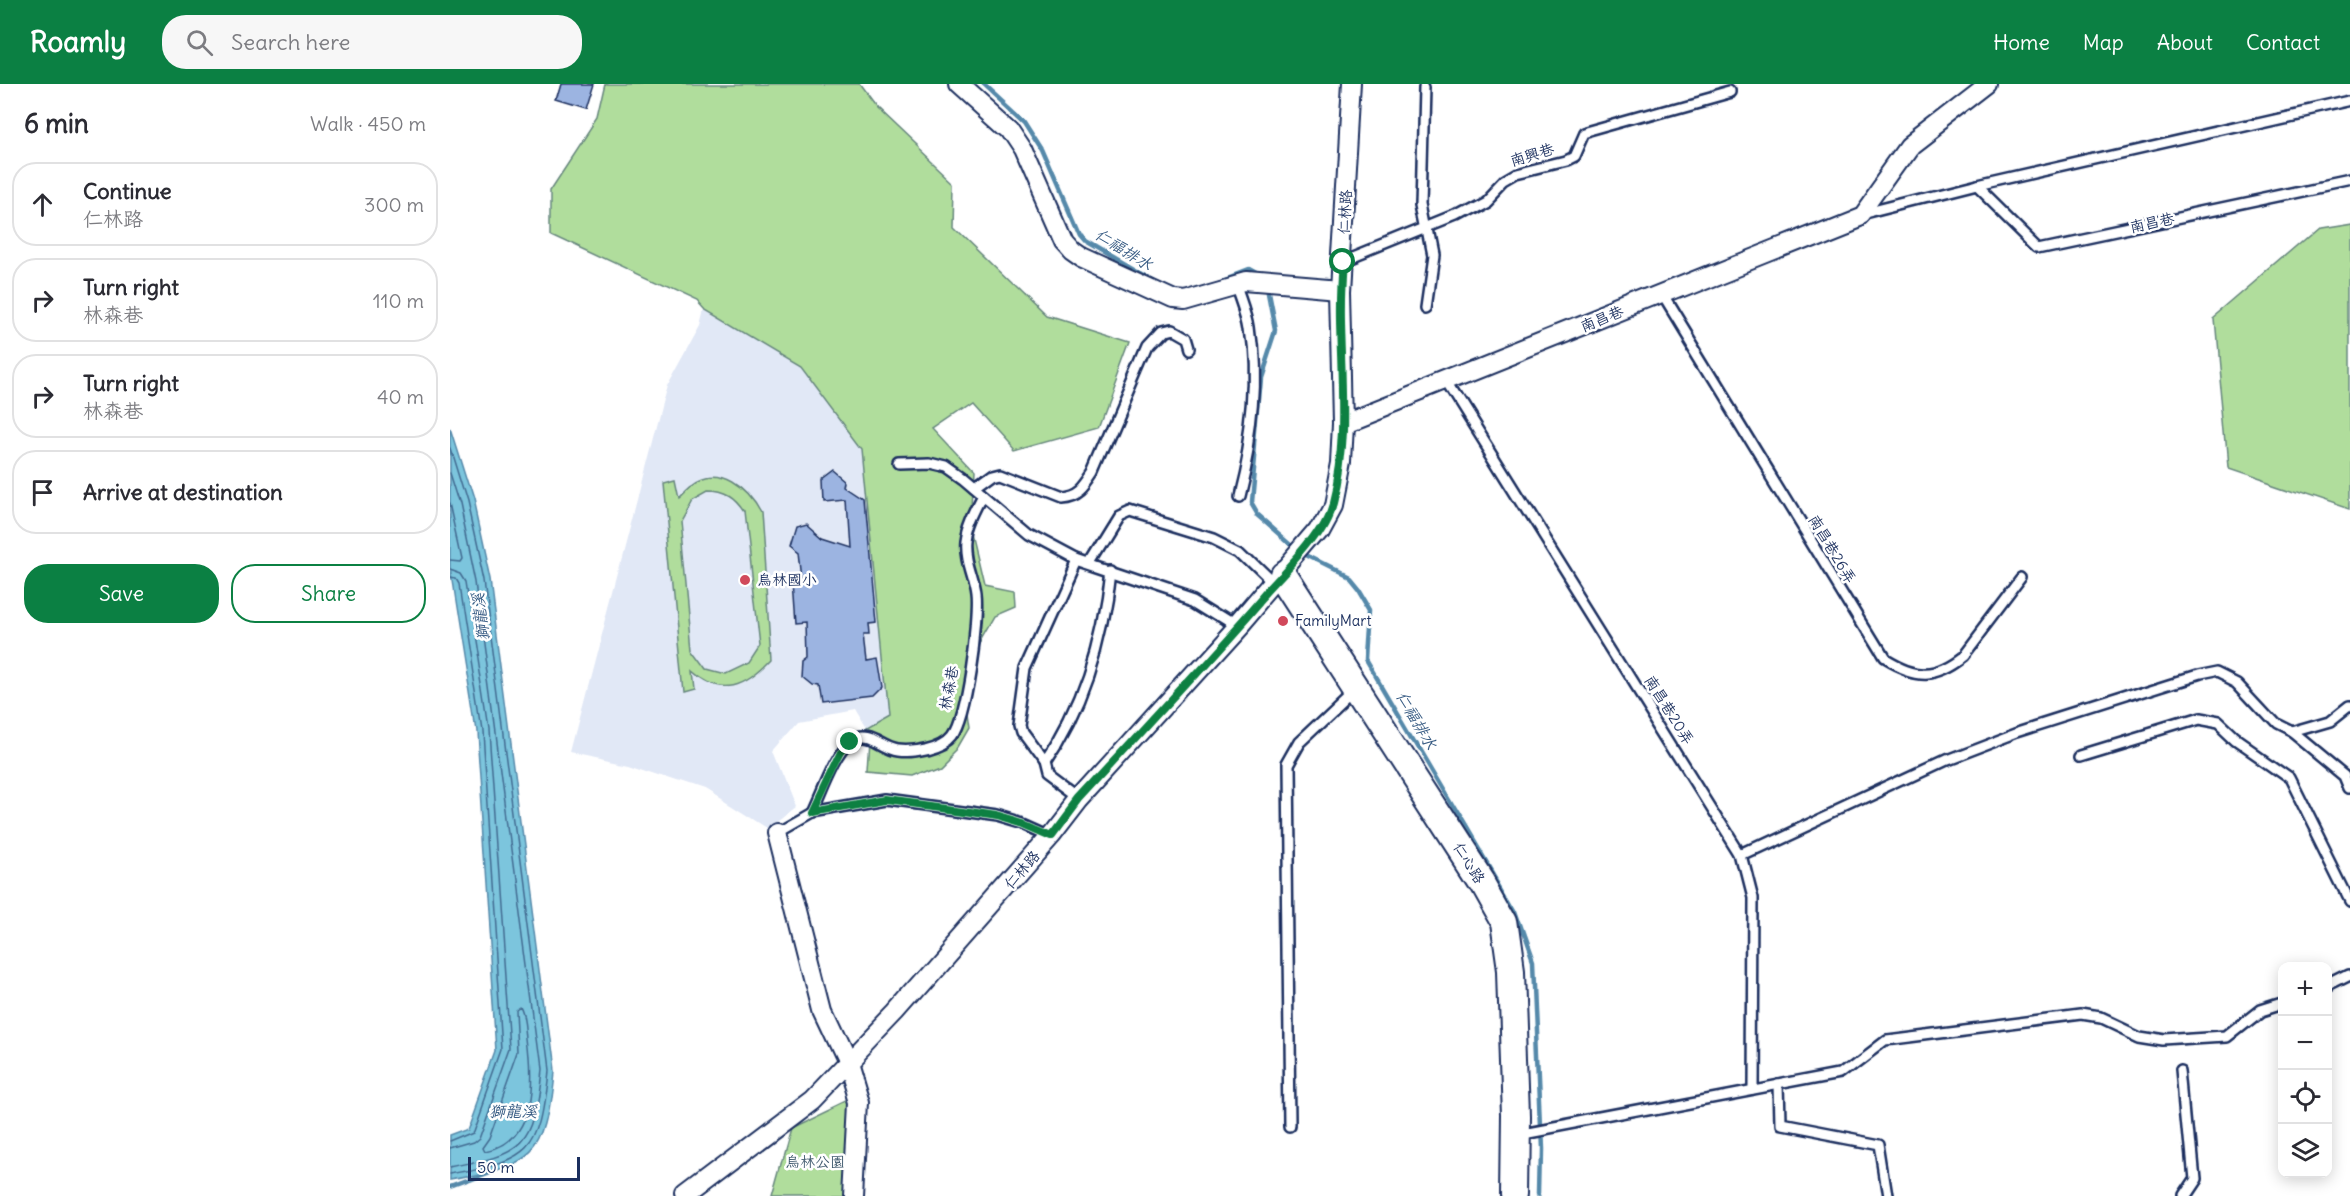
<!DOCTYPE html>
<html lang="en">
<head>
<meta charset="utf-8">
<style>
	body { margin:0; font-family:Delius,"LXGW WenKai TC",sans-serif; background:#f7f7f7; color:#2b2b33 }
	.controls { position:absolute; right:18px; bottom:18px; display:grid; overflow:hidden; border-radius:12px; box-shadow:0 3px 15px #0003 }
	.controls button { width:54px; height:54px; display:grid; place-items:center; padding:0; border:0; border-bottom:2px solid #e1e1e2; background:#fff; color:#2b2b33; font:30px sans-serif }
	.scale { position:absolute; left:18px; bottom:15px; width:112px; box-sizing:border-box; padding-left:6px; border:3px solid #1b2f5e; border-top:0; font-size:16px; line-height:21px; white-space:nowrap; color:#1b2f5e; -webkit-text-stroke:4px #fff; paint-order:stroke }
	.stop { position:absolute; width:18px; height:18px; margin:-14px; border:4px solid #0b8043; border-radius:50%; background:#fff }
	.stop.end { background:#0b8043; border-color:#fff; box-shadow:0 2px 6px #0008 }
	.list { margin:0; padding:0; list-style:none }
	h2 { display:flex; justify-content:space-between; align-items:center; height:78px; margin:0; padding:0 24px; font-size:26px }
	h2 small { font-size:20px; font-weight:400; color:#7c7c81 }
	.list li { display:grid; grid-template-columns:39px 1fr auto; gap:18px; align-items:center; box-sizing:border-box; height:84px; margin:0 12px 12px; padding:0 12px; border:2px solid #e1e1e2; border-radius:24px }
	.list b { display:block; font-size:22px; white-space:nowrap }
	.list p { margin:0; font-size:20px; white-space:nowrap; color:#7c7c81 }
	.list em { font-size:20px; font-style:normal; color:#7c7c81 }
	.actions { display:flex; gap:12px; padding:18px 24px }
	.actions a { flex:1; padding:14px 0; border:2px solid #0b8043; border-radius:24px; text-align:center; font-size:21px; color:#0b8043 }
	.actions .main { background:#0b8043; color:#fff }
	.icon { flex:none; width:33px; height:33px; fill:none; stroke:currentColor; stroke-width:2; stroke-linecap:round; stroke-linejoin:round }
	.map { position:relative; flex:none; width:1900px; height:1112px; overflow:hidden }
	header { display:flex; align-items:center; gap:36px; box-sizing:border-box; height:84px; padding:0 30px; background:#0b8043; color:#fff }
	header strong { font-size:28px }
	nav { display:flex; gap:33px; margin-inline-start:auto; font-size:21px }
	.search { width:420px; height:54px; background:#f7f7f7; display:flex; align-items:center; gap:15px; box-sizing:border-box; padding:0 21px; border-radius:24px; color:#7c7c81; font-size:22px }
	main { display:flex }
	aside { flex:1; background:#fff }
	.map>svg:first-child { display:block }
	.built { fill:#e1e8f6 }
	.green { fill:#b0dd9c; stroke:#66867d; stroke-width:1.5; fill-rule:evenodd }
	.water { fill:#7cc5dd; stroke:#5589aa; stroke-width:1.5 }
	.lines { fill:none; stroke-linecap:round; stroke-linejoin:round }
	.shore { stroke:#426b91; stroke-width:1.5 }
	.stream { stroke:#5589aa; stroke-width:4.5 }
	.building { fill:#9cb4e1; stroke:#1b2f5e; stroke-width:1.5 }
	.lane-casing { stroke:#1b2f5e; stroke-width:14 }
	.street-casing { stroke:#1b2f5e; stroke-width:22 }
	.secondary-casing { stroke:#1b2f5e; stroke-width:30 }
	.lane { stroke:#fff; stroke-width:9 }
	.street { stroke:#fff; stroke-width:18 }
	.secondary { stroke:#fff; stroke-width:26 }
	.route { stroke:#0b8043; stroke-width:8 }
	.poi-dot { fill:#d1495b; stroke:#fff; stroke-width:2 }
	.labels { text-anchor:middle; stroke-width:5; stroke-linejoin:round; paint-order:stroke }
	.street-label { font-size:15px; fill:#1b2f5e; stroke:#fff }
	.poi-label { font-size:15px; fill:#1b2f5e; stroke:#fff; text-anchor:start }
	.park-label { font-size:15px; fill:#405a6e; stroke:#fff }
	.water-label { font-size:16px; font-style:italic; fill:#385c84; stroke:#fff }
</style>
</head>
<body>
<header>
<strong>Roamly</strong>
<div class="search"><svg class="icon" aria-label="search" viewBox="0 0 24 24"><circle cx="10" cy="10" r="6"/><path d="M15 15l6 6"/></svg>Search here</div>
<nav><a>Home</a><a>Map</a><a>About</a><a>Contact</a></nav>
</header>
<main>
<aside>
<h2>6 min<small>Walk · 450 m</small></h2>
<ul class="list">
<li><svg class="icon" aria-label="ahead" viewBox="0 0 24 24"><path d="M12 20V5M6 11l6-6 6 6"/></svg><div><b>Continue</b><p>仁林路</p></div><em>300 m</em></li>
<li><svg class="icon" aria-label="right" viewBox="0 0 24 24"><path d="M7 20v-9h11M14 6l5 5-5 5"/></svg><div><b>Turn right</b><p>林森巷</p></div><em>110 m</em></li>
<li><svg class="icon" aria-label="right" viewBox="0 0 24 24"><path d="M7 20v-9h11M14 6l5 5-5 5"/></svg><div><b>Turn right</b><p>林森巷</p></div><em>40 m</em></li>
<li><svg class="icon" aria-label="arrive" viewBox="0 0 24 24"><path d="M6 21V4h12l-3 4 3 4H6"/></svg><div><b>Arrive at destination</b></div></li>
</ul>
<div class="actions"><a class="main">Save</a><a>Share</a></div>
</aside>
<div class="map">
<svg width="1900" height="1112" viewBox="0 0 1900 1112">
	<rect width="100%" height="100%" fill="#fff"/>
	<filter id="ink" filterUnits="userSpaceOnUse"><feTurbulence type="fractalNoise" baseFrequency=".0167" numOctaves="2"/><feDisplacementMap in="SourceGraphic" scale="12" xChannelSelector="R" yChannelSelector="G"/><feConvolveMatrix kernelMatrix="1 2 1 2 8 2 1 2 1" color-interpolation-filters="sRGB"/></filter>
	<g filter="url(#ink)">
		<path class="built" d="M254 225 350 282 412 365 438 634 415 647 403 627 349 637 323 667 345 722 317 744 255 705 180 680 121 668 217 301 250 241Z"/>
		<g class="green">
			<path d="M155 0H409L426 23 505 98 504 143 597 233 680 259 649 343 564 367 521 319 483 345 524 389 521 443 535 502 565 508 566 524 545 533 523 571 513 602 519 644 508 663 490 681 462 692 418 688 420 656 415 647 438 634 412 365 350 282 254 225 247 217 101 149V105L147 35Z"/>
			<path d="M1900 141V425L1776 383 1763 236 1868 146Z"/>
			<path d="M225 393 229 412C234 408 238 402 243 399 270 378 299 405 311 428L321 576C296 603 272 614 242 587L244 605 233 608 213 396ZM258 406C276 406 286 413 295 427L310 562 299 579 276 590 257 585 242 565 230 437 242 415Z"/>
			<path d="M399 1016 398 1112H322L341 1044Z"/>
		</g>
		<path class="water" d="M0 344 23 417 40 496 103 987C94 1074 85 1080 0 1096V1051L19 1044 47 966 26 648 0 483Z"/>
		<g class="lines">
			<g class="shore">
				<path d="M0 364 17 419 34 497 97 987C88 1069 80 1075 0 1090"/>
				<path d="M0 389 10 421 26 498 90 987C82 1063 74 1068 0 1083"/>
				<path d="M0 419 12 474 10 477 0 476"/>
				<path d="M0 485 11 489 16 497 39 647 61 965 30 1052 24 1057 0 1064"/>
				<path d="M0 493 6 494 9 499 32 648 53 965 24 1047 0 1057"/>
				<path d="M71 925C76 933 76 947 77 957 82 997 86 1056 35 1066L33 1062 40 1052 69 970 67 928Z"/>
			</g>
			<g class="stream">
				<path d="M534 0 574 37 593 67 629 150 635 157 705 198"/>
				<path d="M764 199 798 186 807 191"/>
				<path d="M819 211 826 247 811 293 800 418 807 430 848 466"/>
				<path d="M855 471 899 493 908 504 921 526 918 577 1065 828 1083 879 1091 1064 1090 1112"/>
				<path d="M0 1103 43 1087"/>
			</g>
		</g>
		<g class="building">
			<path d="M111 0H144L136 26 106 17Z"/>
			<path d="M385 388 398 399 397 404 415 416 426 538 418 539 419 550H413L416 575 427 573 432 604 422 614 371 620 368 601 362 600 352 592 353 577 358 573 357 538 346 539 343 497 351 496 348 469 339 462 345 442 356 439 372 453 400 462 397 416 374 418 373 397Z"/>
		</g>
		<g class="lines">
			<g class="lane-casing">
				<g id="lane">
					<path d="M1527 102 1589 163 1900 97"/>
					<path d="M1412 131 1527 102 1900 17"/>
					<path d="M893 178 1004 133 1036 116 1056 95 1068 88 1116 76 1124 72 1134 49 1280 8"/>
					<path d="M788 199C792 213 799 228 801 243 809 298 802 358 788 412"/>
					<path d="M1211 211 1433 574C1464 593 1484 594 1513 571L1572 493"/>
					<path d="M975 220 982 171 972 121 975 3"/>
					<path d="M996 297 1292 771 1303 814 1302 1005"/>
					<path d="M449 380 479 379 496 383 513 395 579 451 626 476 745 516 787 542"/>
					<path d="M524 404 542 391 550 389 611 413C629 412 635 402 644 388L697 264 711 249 719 247 733 255 736 265"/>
					<path d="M640 479 669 432 680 427 764 453 790 466 825 500"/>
					<path d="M1842 648 1895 692 1900 704"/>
					<path d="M1631 671 1746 636 1768 640 1786 657 1839 694 1900 817"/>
					<path d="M594 680 571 649 569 642 577 584 626 476"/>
					<path d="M629 716 597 692 594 680C634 622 653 556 660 486"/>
					<path d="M362 729C371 711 385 669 401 658 418 646 430 665 447 667 462 669 492 664 502 651 516 633 529 536 526 513 524 495 514 478 516 459 518 443 527 427 534 413"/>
					<path d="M327 749 362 729 437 716 548 731 575 739 602 751"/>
					<path d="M1292 771 1494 677 1567 649 1747 592 1767 588 1787 598 1826 640 1842 648 1880 637 1900 621"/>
					<path d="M1878 904 1900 893"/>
					<path d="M1329 1000 1330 1042 1428 1061 1436 1112"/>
					<path d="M840 1043 836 681 849 658 905 605"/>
					<path d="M1067 1050 1393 988 1435 956 1633 931 1651 934 1689 952 1714 956 1777 952 1810 926 1832 919"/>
					<path d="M1730 1112 1742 1094 1732 987"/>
				</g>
			</g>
			<g class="street-casing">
				<g id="street">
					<path d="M509 0 558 44 572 65 612 156 621 166 631 173 723 215 733 216 796 198 890 206"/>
					<path d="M893 338 1410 131 1460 61 1539 0"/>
					<path d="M327 749 372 926 397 979 409 1019 404 1112"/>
					<path d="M235 1112 362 1016 447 927 602 751 629 716 787 542 870 445 883 421 891 380 893 338 890 206 902 0"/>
				</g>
			</g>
			<g class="secondary-casing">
				<path id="secondary" d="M833 491 1031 797 1054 838 1061 888 1066 1032 1065 1112"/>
			</g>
			<use href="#lane" class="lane"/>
			<use href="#street" class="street"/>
			<use href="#secondary" class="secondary"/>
		</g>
	</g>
	<g class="lines" filter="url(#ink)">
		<path class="route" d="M400 658 391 668 362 729 437 716 548 731 575 739 603 751 629 716C691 649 753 582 813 513 835 488 875 451 883 419 904 340 885 258 893 178"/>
	</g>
	<g class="poi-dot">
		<circle cx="295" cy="496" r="6"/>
		<circle cx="833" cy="537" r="6"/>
	</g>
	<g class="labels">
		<g class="street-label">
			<text transform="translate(1082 71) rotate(-17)" y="5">南興巷</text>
			<text transform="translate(895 128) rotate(-87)" y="5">仁林路</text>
			<text transform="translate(1702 139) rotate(-12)" y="5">南昌巷</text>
			<text transform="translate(1152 235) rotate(-22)" y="5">南昌巷</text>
			<text transform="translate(1382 465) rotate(59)" y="5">南昌巷26弄</text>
			<text transform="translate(499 604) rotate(-79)" y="5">林森巷</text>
			<text transform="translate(1219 626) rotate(58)" y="5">南昌巷20弄</text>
			<text transform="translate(1019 779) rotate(58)" y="5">仁心路</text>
			<text transform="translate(572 786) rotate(-49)" y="5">仁林路</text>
		</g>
		<g class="poi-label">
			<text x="307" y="501">烏林國小</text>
			<text x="845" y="542">FamilyMart</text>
		</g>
		<g class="park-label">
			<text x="365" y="1083">烏林公園</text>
		</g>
		<g class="water-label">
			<text transform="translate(674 165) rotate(32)" y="6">仁福排水</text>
			<text transform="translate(30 533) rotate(-97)" y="6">獅龍溪</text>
			<text transform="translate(967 636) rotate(60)" y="6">仁福排水</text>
			<text x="63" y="1033">獅龍溪</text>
		</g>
	</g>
</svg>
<div class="controls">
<button>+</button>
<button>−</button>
<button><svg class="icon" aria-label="locate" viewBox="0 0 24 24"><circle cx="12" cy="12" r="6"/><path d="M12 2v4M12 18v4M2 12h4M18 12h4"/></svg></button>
<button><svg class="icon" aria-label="layers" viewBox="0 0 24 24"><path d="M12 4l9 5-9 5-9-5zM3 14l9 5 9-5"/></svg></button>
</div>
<div class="scale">50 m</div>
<div class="stop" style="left:893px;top:178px"></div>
<div class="stop end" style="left:400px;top:658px"></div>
</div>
</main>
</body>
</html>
